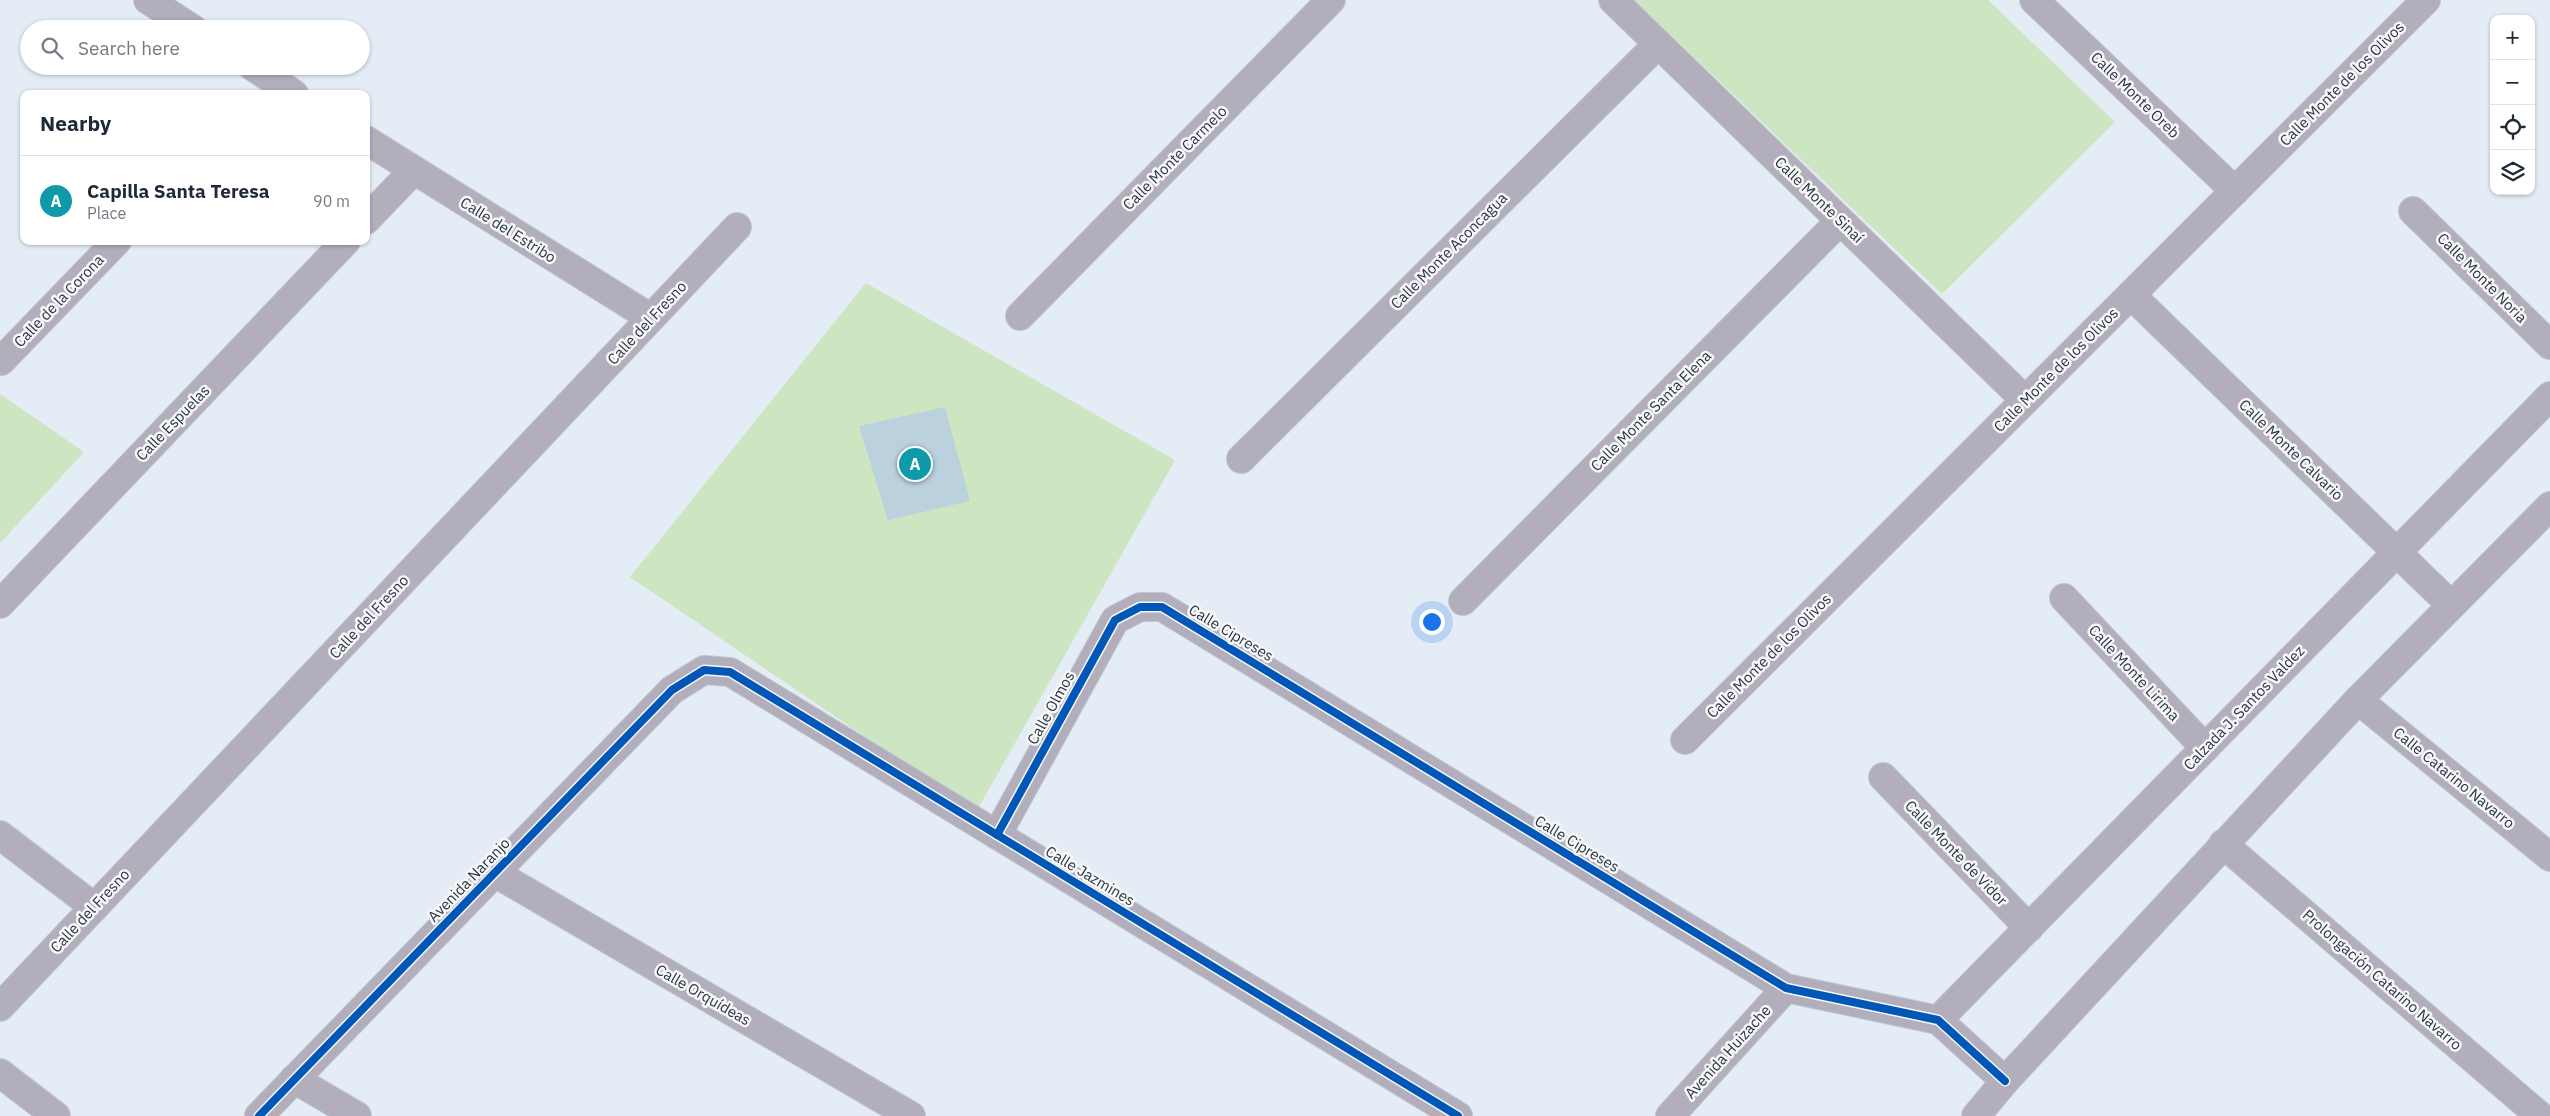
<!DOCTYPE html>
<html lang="en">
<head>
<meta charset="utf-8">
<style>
	body { margin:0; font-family:"IBM Plex Sans",sans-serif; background:#f6f6f7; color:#1f2937 }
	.controls { position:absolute; right:15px; top:15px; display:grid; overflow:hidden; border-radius:10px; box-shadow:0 1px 4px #0004 }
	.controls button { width:45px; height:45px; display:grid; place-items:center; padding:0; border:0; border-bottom:1px solid #e0e1e3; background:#fff; color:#1f2937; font:25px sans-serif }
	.you { position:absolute; left:1431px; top:621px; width:18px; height:18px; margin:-12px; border:4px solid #fff; border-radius:50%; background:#1a73e8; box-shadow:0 0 0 8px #1a73e833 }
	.badge { display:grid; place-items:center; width:32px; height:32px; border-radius:50%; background:#ea580c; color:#fff; font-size:16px; font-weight:700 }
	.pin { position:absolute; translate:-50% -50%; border:2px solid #fff; box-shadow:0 1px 5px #0006 }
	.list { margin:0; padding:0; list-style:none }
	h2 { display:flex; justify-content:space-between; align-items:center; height:65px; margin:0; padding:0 20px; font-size:21px }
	h2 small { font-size:16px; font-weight:400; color:#747a83 }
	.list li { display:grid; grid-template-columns:32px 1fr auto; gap:15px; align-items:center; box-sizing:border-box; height:90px; padding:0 20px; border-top:1px solid #e0e1e3 }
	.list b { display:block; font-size:19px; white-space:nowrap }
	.list p { margin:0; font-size:16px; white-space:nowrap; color:#747a83 }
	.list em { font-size:16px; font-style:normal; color:#747a83 }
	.icon { flex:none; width:28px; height:28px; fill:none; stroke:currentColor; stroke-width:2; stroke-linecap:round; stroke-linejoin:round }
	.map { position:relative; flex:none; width:2550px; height:1116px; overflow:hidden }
	.search { position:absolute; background:#fff; box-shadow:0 1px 4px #0004; left:20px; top:20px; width:350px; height:55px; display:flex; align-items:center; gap:12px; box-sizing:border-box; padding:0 18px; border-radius:28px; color:#747a83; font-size:19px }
	.panel { position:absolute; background:#fff; box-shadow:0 1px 4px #0004; left:20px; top:90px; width:350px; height:155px; border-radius:10px }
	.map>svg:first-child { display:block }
	.green { fill:#cde5c0 }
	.building { fill:#bbd1de }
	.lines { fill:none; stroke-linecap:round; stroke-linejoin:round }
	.minor-casing { stroke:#c0c7d0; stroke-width:30 }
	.minor { stroke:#b2aebc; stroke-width:28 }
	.cycleway-casing { stroke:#f7f7f7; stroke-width:11 }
	.cycleway { stroke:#0057b8; stroke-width:8 }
	.labels { text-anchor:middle; stroke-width:5; stroke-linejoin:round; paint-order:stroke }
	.street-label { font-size:15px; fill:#273544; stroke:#f7f7f7 }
</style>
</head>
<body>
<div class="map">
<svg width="2550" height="1116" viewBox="0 0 2550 1116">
	<rect width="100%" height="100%" fill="#e4ecf5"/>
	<g class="green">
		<path d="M1634 0H1988L2115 122 1942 294Z"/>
		<path d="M866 283 1175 460 976 812 630 577Z"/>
		<path d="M0 394 84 452 0 543Z"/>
	</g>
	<path class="building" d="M945 407 970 501 888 520 859 426Z"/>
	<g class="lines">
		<g class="minor-casing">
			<g id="minor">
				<path d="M148 0 193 29"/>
				<path d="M1613 0 2025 400"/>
				<path d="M2034 0 2235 191"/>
				<path d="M252 66 294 94"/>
				<path d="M366 140 651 318"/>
				<path d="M2413 211 2550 345"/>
				<path d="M366 220 413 171"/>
				<path d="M2131 295 2451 605"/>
				<path d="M1020 316 1331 0"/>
				<path d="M1 361 117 241"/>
				<path d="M1241 459 1658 44"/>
				<path d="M2064 598 2205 748"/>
				<path d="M1463 601 1840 221"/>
				<path d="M0 604 346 241"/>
				<path d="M2358 700 2550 857"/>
				<path d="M1685 740 2426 0"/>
				<path d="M1883 777 2029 928"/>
				<path d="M0 835 94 907"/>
				<path d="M997 835 1115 620 1140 607H1162L1786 988 1938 1020 2005 1081"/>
				<path d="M2223 844 2540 1116"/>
				<path d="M495 873 911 1116"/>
				<path d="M0 1007 737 227"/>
				<path d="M1938 1020 2550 396"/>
				<path d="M0 1073 56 1116"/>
				<path d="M294 1079 357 1116"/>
				<path d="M259 1116 672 690 704 670 730 672 1458 1116"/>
				<path d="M1670 1116 1786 988"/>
				<path d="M1976 1116 2005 1081 2358 700 2550 506"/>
			</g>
		</g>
		<use href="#minor" class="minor"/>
		<g class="cycleway-casing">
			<g id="cycleway">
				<path d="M997 835 1115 620 1140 607H1162L1786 988 1938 1020 2005 1081"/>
				<path d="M259 1116 672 690 704 670 730 672 1458 1116"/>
			</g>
		</g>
		<use href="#cycleway" class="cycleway"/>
	</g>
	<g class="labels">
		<g class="street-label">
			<text transform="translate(2342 84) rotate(-45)" y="5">Calle Monte de los Olivos</text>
			<text transform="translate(2135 95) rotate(44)" y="5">Calle Monte Oreb</text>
			<text transform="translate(1175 158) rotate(-45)" y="5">Calle Monte Carmelo</text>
			<text transform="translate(1819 200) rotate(44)" y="5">Calle Monte Sinaí</text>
			<text transform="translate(508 230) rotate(32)" y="5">Calle del Estribo</text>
			<text transform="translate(1449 251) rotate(-45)" y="5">Calle Monte Aconcagua</text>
			<text transform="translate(2482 278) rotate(45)" y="5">Calle Monte Noria</text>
			<text transform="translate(59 301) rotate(-46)" y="5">Calle de la Corona</text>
			<text transform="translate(647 323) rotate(-47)" y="5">Calle del Fresno</text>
			<text transform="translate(2056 370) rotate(-45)" y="5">Calle Monte de los Olivos</text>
			<text transform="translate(1651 411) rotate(-45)" y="5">Calle Monte Santa Elena</text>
			<text transform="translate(173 423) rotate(-46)" y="5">Calle Espuelas</text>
			<text transform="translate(2291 450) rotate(44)" y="5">Calle Monte Calvario</text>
			<text transform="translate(369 617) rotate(-47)" y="5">Calle del Fresno</text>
			<text transform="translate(1231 633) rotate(31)" y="5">Calle Cipreses</text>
			<text transform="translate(1769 656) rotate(-45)" y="5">Calle Monte de los Olivos</text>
			<text transform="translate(2134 673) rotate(47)" y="5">Calle Monte Lirima</text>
			<text transform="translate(1051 708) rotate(-61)" y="5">Calle Olmos</text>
			<text transform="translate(2244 708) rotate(-46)" y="5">Calzada J. Santos Valdez</text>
			<text transform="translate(2454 778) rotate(39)" y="5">Calle Catarino Navarro</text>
			<text transform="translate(1577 844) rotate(31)" y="5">Calle Cipreses</text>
			<text transform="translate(1956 853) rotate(46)" y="5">Calle Monte de Vidor</text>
			<text transform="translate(1090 876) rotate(31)" y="5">Calle Jazmines</text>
			<text transform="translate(469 880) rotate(-46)" y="5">Avenida Naranjo</text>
			<text transform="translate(90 911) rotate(-47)" y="5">Calle del Fresno</text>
			<text transform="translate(2382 980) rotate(41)" y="5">Prolongación Catarino Navarro</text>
			<text transform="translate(703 995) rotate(30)" y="5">Calle Orquídeas</text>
			<text transform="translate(1728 1052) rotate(-48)" y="5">Avenida Huizache</text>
		</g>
	</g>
</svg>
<div class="controls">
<button>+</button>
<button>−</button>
<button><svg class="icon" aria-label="locate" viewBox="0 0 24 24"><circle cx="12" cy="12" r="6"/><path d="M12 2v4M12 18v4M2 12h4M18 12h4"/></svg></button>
<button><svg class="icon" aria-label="layers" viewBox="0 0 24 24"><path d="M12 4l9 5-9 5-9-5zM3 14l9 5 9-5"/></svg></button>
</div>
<div class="you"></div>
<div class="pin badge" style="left:915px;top:464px;background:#0f9aa8">A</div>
<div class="search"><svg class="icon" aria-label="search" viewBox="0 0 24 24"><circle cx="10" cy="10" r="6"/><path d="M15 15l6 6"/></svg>Search here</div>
<section class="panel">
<h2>Nearby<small></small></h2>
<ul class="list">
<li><span class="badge" style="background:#0f9aa8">A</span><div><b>Capilla Santa Teresa</b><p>Place</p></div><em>90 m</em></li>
</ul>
</section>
</div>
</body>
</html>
